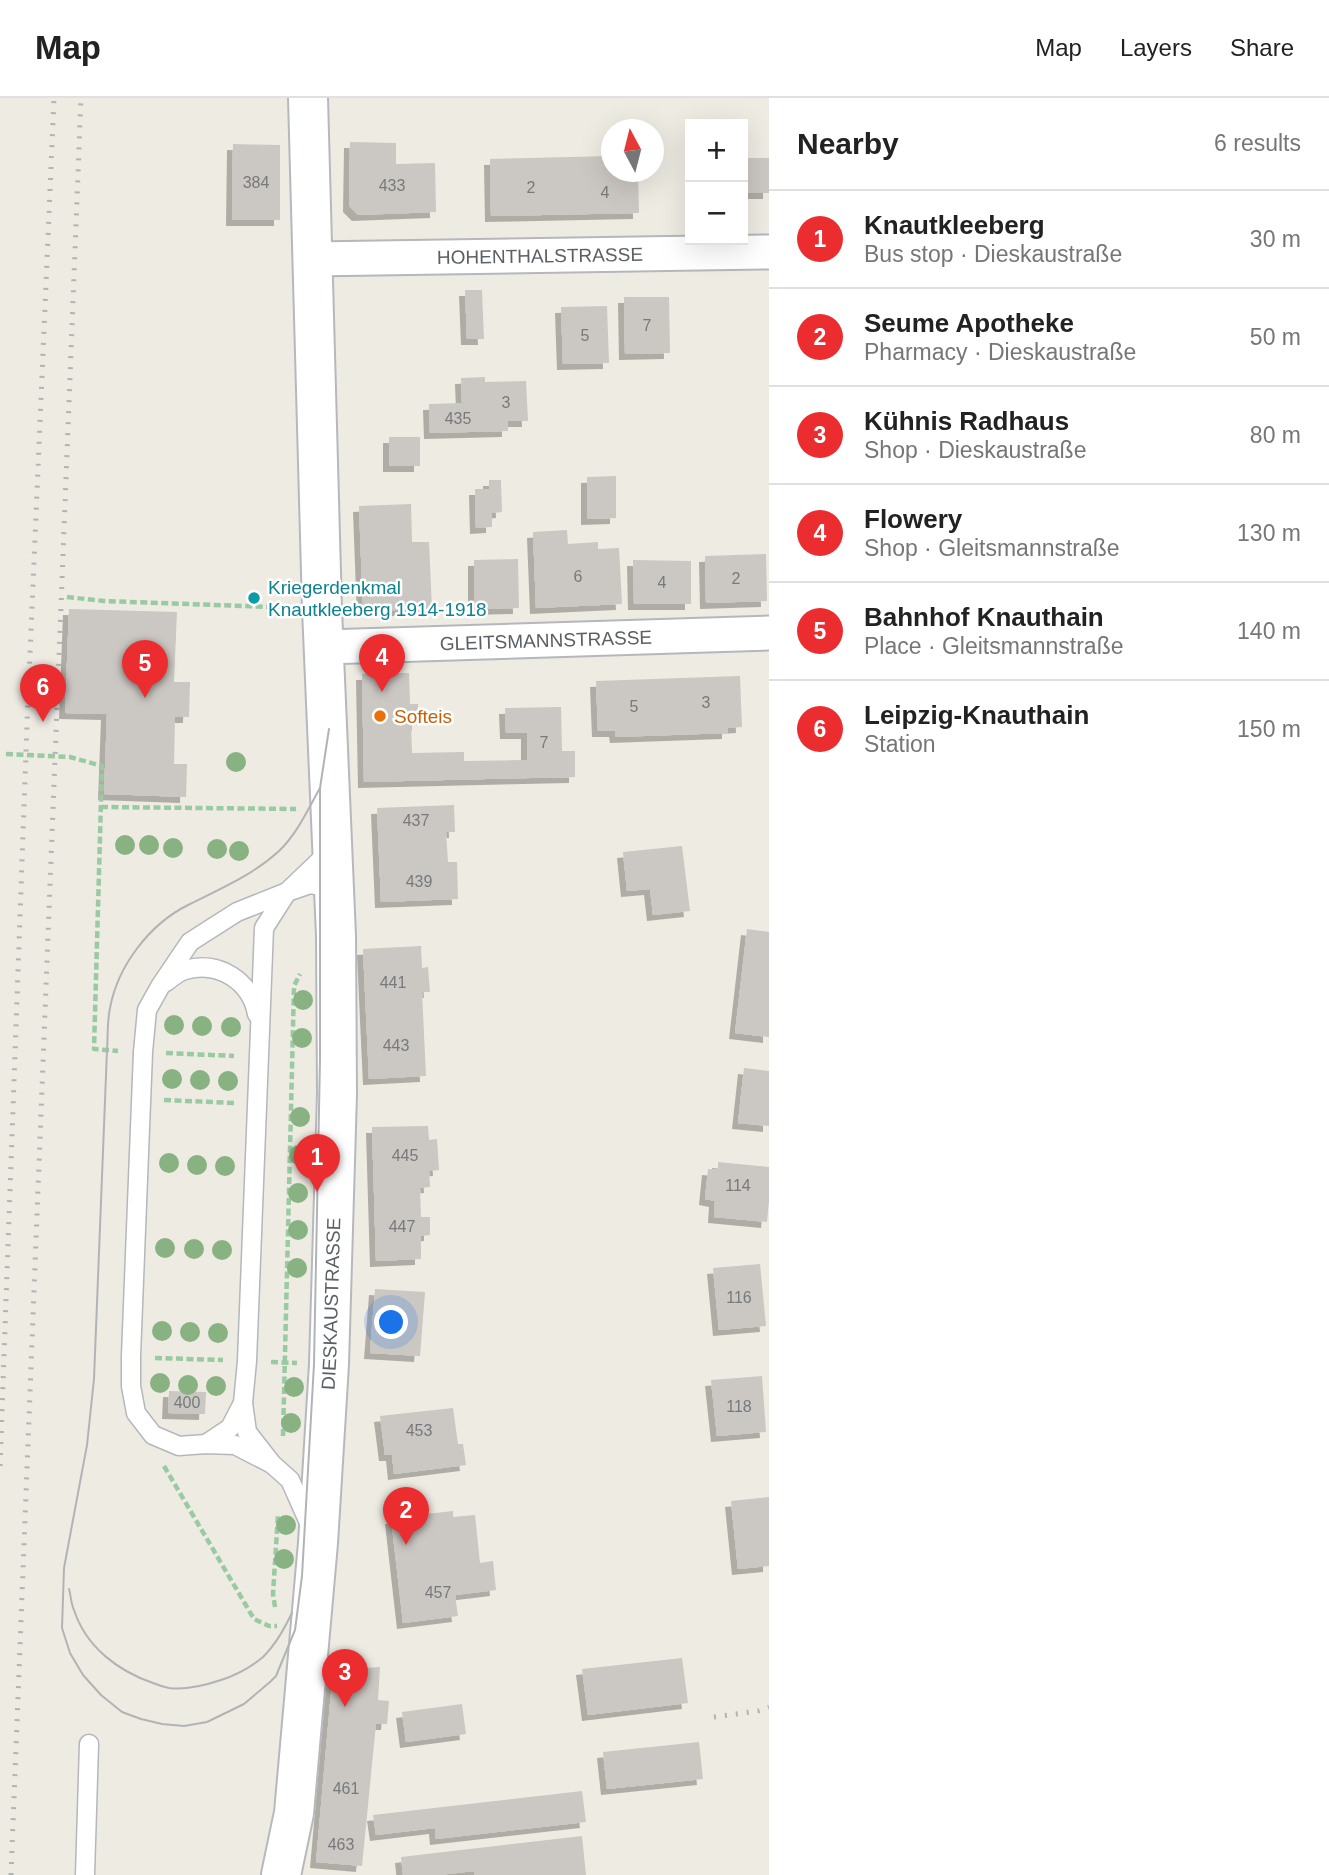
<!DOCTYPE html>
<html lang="en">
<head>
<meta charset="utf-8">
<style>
	body { margin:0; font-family:Arial,sans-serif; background:#f2f2f2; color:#222 }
	.controls { position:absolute; right:21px; top:21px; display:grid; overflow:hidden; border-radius:0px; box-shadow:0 7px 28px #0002 }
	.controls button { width:63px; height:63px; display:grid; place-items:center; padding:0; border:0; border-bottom:2px solid #e0e0e0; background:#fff; color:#222; font:35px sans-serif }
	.compass { position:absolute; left:601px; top:21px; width:63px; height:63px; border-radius:50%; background:#fff; box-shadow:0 7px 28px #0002; rotate:353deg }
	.you { position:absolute; left:392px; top:1225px; width:24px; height:24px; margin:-18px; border:5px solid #fff; border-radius:50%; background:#1a73e8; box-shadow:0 0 0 10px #1a73e833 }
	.badge { display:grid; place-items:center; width:46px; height:46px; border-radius:50%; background:#eb2d30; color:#fff; font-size:23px; font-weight:700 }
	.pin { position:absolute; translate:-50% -58px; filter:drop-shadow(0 2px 4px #0008) }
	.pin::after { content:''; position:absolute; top:37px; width:24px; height:21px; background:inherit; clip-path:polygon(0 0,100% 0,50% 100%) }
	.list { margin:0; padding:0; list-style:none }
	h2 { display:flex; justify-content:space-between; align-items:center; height:91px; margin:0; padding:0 28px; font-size:30px }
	h2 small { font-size:23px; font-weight:400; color:#767676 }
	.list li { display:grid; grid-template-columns:46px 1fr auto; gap:21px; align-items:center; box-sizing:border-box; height:98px; padding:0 28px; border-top:2px solid #e0e0e0 }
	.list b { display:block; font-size:26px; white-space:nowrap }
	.list p { margin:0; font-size:23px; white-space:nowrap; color:#767676 }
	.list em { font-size:23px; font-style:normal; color:#767676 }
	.map { position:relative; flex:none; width:769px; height:1777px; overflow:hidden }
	header { display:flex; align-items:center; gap:42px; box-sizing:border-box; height:98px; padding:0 35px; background:#fff; border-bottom:2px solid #e0e0e0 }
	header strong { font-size:33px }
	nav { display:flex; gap:38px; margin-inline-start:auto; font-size:24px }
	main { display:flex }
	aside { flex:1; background:#fff }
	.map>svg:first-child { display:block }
	.building { fill:#cbc7c2; filter:url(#shadow) }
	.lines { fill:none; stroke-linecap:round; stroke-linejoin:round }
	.service-casing { stroke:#b4b7bb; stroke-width:21 }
	.minor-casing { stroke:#b4b7bb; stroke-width:37 }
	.secondary-casing { stroke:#b5b9be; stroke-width:42 }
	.path { stroke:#99caa2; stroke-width:4.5; stroke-dasharray:7 3.5; stroke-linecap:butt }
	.service { stroke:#fff; stroke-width:18 }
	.minor { stroke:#fff; stroke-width:33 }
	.secondary { stroke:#fff; stroke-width:38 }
	.tram { stroke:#b2b3b4; stroke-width:2 }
	.rail { stroke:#b2b3b4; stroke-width:5; stroke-dasharray:2 9; stroke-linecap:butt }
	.tree { fill:#89b282 }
	.culture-dot { fill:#0f9aa8; stroke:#fff; stroke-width:2.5 }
	.food-dot { fill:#e8710a; stroke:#fff; stroke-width:2.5 }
	.labels { text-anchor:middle; stroke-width:5; stroke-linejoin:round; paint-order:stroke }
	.number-label { font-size:16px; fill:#777a7c }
	.street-label { font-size:19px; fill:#5b6064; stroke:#fff }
	.culture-label { font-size:19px; fill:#0d838f; stroke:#fff; text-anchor:start }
	.food-label { font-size:19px; fill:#c56008; stroke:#fff; text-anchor:start }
</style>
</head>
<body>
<header>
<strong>Map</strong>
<nav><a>Map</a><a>Layers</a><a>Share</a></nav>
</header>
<main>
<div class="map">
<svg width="769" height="1777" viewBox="0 0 769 1777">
	<defs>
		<filter id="shadow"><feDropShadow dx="-6" dy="6" stdDeviation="0" flood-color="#0004"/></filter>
	</defs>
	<rect width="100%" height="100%" fill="#eeebe3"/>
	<g class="building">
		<path d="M350 44 396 45V66L435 65 436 114 358 117 349 108Z"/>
		<path d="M233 46 280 47V122H232Z"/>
		<path d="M612 58V74H638L639 115 491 118 490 61Z"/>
		<rect x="743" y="60" width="26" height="35"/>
		<path d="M465 192H482L484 241H467Z"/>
		<path d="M624 199H669L670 255 625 256Z"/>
		<path d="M607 208 609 265 563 266 561 209Z"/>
		<path d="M485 279V284L526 283 528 323H508V333L430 335 429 306 462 305 461 280Z"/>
		<rect x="389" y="339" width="31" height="29"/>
		<path d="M616 378V420L587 421V379Z"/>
		<path d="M489 382H501L502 414 492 415V429L476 430 475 391H489Z"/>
		<path d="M411 406 412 444H429L432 511 363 513 359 408Z"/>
		<path d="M567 432 568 446 598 444V451L619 450 622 506 536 510 533 434Z"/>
		<path d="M766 456 767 503 706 505 705 458Z"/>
		<path d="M518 461 519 510 474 511V462Z"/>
		<path d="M633 462 691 463V506H634Z"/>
		<path d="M69 511 177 514 174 584H190L189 619H175L174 666H187L186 699 104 696 107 616 65 615Z"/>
		<path d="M409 575 410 606H418V627H411L412 655 464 654V663L527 662V635H506L505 610 561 609 562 653H575V679L364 684 362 576Z"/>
		<path d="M740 578 742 629 728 630V635L616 639 615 633H598L596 583Z"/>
		<path d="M454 707 455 734H446L448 764H457L458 801 381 804 377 710Z"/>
		<path d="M682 748 690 813 653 817 650 791 627 793 623 754Z"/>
		<path d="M747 831 769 834V939L735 935Z"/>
		<path d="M421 848 422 870 428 869 430 894H422L426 978 369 981 363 851Z"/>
		<path d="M744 970 769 973V1028L738 1025Z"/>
		<path d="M428 1028 429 1042 437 1041 439 1072 429 1073 430 1089 420 1090 421 1119H430V1137L421 1138V1161L376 1163 372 1029Z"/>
		<path d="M718 1064 769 1069V1103L767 1124 714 1119 715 1103 705 1101 708 1071 718 1072Z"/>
		<path d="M760 1166 766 1228 719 1232 713 1170Z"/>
		<path d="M375 1191 425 1194 420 1258 370 1255Z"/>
		<path d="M762 1278 766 1334 717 1338 711 1282Z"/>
		<path d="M169 1293 206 1294 205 1316 168 1315Z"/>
		<path d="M453 1310 458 1346H463L466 1367 394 1376 392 1357H385L380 1318Z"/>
		<path d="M769 1399V1468L738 1471 731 1403Z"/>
		<path d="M453 1413V1419L475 1417 480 1465 493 1463 496 1492 455 1497 458 1518 403 1525 391 1420Z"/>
		<path d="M682 1560 688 1605 588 1617 582 1571Z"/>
		<path d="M380 1569 378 1602 389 1603 387 1626H376L362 1768 316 1764 333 1572Z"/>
		<path d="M462 1606 466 1636 406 1644 402 1614Z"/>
		<path d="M699 1644 703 1681 607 1691 603 1654Z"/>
		<path d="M582 1693 586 1724 436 1741 435 1730 376 1737 373 1717Z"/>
		<path d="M582 1738 586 1777H475L474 1773 439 1777H403L401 1759Z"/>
	</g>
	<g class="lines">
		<g class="service-casing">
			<g id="service">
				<path d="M166 884C171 880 178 874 185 872 218 862 251 883 257 916"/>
				<path d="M206 1346 230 1330 243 1305"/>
				<path d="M272 1366 235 1347 206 1346 179 1348 153 1337 136 1315 131 1288V1258L143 954 147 912 161 887 190 844 237 814 287 794 310 786 325 789 330 799"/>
				<path d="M311 1429 290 1382 272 1366 247 1334 243 1305 247 1263 264 830 287 794 331 752"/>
				<path d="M85 1777 89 1646"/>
			</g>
		</g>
		<g class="minor-casing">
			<g id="minor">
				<path id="s1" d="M311 161 769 154"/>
				<path id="s2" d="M324 549 769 535"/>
			</g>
		</g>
		<g class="secondary-casing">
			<g id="secondary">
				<path id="s3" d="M281 1777 294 1715 318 1445 329 1266 337 995 336 838 322 511 308 0"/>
			</g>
		</g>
		<g class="path">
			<path d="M67 499 104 503 272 509"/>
			<path d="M6 656 70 659 102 668 94 951 118 953"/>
			<path d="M101 709 296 711"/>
			<path d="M166 955 234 958"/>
			<path d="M164 1002 235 1005"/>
			<path d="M155 1260 223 1262"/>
			<path d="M271 1264 297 1265"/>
			<path d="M283 1338 294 888 300 876"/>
			<path d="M164 1368 254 1521 269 1528H277"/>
			<path d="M275 1509 273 1496 278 1417"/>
		</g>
		<use href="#service" class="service"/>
		<use href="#minor" class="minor"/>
		<use href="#secondary" class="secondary"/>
		<g class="tram">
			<path d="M320 690C308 711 297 736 279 753 253 777 220 791 188 807 150 826 118 867 110 910 107 924 108 939 107 952L94 1281 87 1347 64 1470 62 1530 70 1555 83 1577 101 1597 122 1614 141 1621 162 1626 184 1628 207 1624 244 1606 270 1584 276 1578 295 1532 302 1478 314 1266 320 961V690L329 631"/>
			<path d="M69 1491C71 1498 71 1506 74 1512 86 1549 118 1573 153 1585 158 1587 164 1589 169 1590 184 1592 206 1587 221 1582 236 1577 251 1569 263 1559 276 1546 284 1531 292 1515"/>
		</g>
		<g class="rail">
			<path d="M0 1368 27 626 54 0"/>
			<path d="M714 1619 758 1613 769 1609"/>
			<path d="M11 1777 81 0"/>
		</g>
	</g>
	<g class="tree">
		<circle cx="236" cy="664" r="10"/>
		<circle cx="125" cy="747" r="10"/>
		<circle cx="149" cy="747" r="10"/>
		<circle cx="173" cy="750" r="10"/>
		<circle cx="217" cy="751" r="10"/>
		<circle cx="239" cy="753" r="10"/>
		<circle cx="303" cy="902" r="10"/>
		<circle cx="174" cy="927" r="10"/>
		<circle cx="202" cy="928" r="10"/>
		<circle cx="231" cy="929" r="10"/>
		<circle cx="302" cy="940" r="10"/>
		<circle cx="172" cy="981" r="10"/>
		<circle cx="200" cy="982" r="10"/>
		<circle cx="228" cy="983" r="10"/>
		<circle cx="300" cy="1019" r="10"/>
		<circle cx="299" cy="1057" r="10"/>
		<circle cx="169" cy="1065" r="10"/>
		<circle cx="197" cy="1067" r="10"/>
		<circle cx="225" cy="1068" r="10"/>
		<circle cx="298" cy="1095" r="10"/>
		<circle cx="298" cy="1132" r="10"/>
		<circle cx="165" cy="1150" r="10"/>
		<circle cx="194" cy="1151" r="10"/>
		<circle cx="222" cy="1152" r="10"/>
		<circle cx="297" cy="1170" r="10"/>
		<circle cx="162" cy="1233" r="10"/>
		<circle cx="190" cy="1234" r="10"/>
		<circle cx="218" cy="1235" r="10"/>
		<circle cx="160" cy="1285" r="10"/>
		<circle cx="188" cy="1287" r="10"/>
		<circle cx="216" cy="1288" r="10"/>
		<circle cx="294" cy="1289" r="10"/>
		<circle cx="291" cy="1325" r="10"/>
		<circle cx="286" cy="1427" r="10"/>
		<circle cx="284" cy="1461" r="10"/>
	</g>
	<circle class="culture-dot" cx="254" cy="500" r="7"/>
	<circle class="food-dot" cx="380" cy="618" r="7"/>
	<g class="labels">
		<g class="number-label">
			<text x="256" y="90">384</text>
			<text x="392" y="93">433</text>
			<text x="531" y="95">2</text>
			<text x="605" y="100">4</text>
			<text x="647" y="233">7</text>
			<text x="585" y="243">5</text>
			<text x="506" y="310">3</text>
			<text x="458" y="326">435</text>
			<text x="578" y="484">6</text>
			<text x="736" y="486">2</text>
			<text x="662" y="490">4</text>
			<text x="706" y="610">3</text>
			<text x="634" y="614">5</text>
			<text x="544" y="650">7</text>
			<text x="416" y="728">437</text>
			<text x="419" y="789">439</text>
			<text x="393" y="890">441</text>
			<text x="396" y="953">443</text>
			<text x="405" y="1063">445</text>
			<text x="738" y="1093">114</text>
			<text x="402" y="1134">447</text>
			<text x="739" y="1205">116</text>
			<text x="187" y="1310">400</text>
			<text x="739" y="1314">118</text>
			<text x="419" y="1338">453</text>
			<text x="438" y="1500">457</text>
			<text x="346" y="1696">461</text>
			<text x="341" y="1752">463</text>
		</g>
		<g class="street-label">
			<text dy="7" stroke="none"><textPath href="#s1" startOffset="229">HOHENTHALSTRASSE</textPath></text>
			<text dy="7" stroke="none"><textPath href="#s2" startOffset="222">GLEITSMANNSTRASSE</textPath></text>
			<text dy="7" stroke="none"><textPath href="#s3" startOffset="574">DIESKAUSTRASSE</textPath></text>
		</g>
		<g class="culture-label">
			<text x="268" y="496">Kriegerdenkmal<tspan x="268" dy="22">Knautkleeberg 1914-1918</tspan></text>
		</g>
		<g class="food-label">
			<text x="394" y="625">Softeis</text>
		</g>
	</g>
</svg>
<div class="controls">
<button>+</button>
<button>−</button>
</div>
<svg class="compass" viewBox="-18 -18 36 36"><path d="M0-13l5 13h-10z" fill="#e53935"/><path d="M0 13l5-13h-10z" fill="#767676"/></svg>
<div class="you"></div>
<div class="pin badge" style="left:317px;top:1094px">1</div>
<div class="pin badge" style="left:406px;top:1447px">2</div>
<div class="pin badge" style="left:345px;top:1609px">3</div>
<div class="pin badge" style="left:382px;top:594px">4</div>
<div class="pin badge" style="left:145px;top:600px">5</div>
<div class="pin badge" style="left:43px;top:624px">6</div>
</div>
<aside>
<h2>Nearby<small>6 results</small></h2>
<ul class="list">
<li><span class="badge">1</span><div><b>Knautkleeberg</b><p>Bus stop · Dieskaustraße</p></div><em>30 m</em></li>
<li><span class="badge">2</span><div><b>Seume Apotheke</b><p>Pharmacy · Dieskaustraße</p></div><em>50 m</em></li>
<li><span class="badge">3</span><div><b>Kühnis Radhaus</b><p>Shop · Dieskaustraße</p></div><em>80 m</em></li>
<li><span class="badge">4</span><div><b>Flowery</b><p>Shop · Gleitsmannstraße</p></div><em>130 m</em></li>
<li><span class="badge">5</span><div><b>Bahnhof Knauthain</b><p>Place · Gleitsmannstraße</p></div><em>140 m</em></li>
<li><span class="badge">6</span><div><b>Leipzig-Knauthain</b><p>Station</p></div><em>150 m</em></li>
</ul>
</aside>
</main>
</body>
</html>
